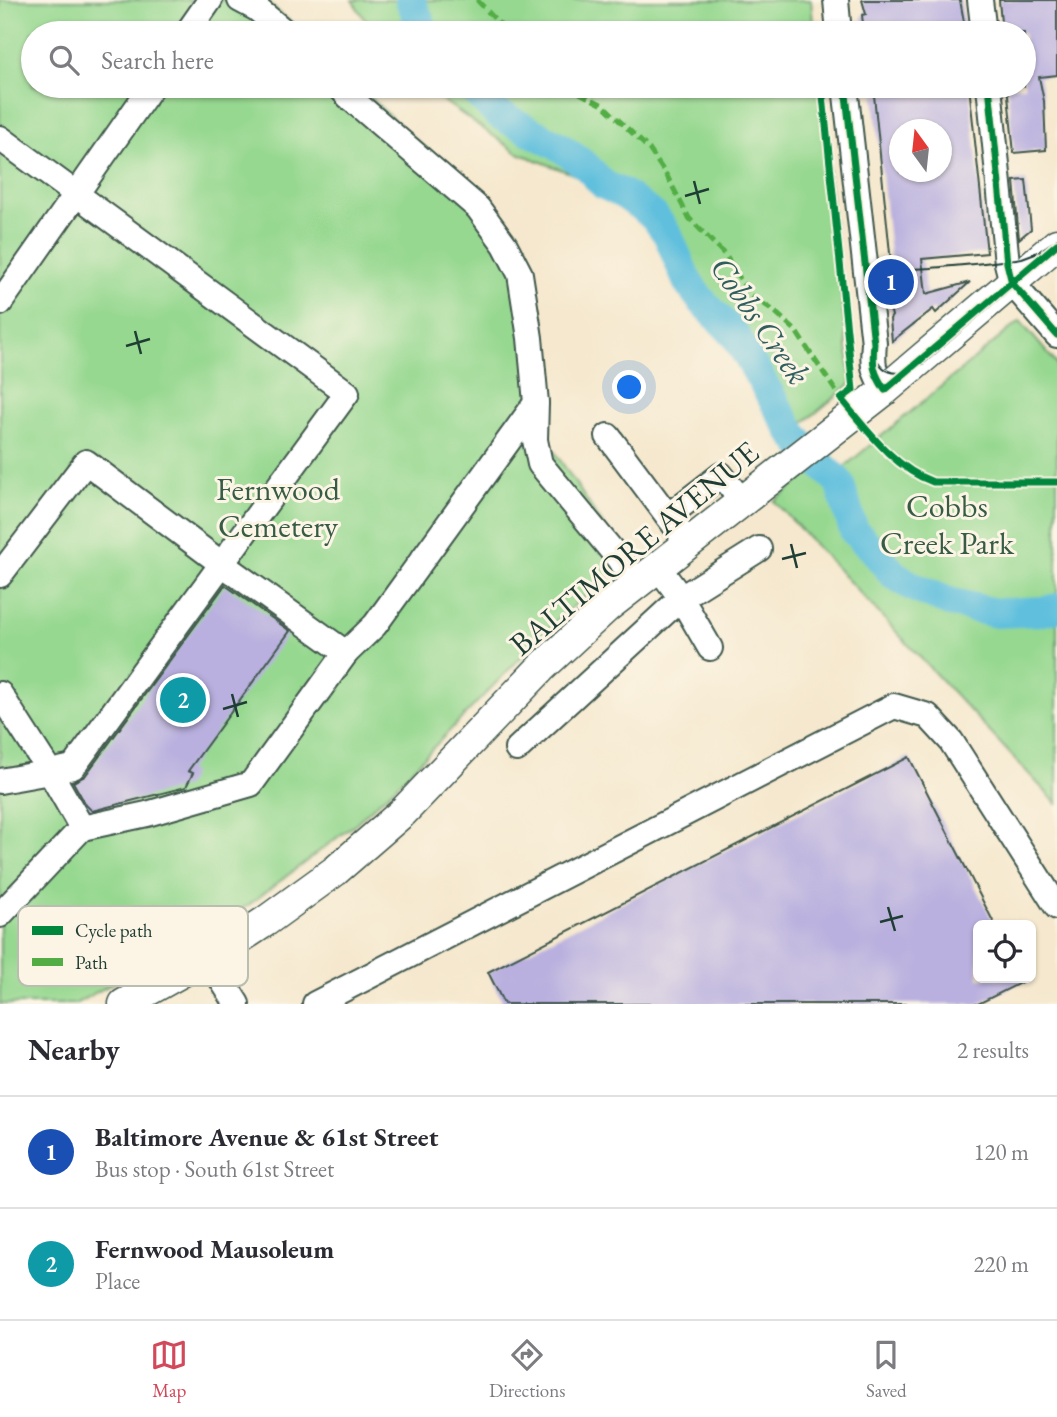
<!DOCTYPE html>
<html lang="en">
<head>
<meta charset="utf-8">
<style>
	body { margin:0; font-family:"EB Garamond",serif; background:#f7f7f7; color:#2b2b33 }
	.controls { position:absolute; right:21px; bottom:21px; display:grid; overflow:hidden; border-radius:10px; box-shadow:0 2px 5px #0004 }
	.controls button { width:63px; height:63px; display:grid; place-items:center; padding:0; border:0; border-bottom:2px solid #e1e1e2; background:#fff; color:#2b2b33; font:35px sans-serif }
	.compass { position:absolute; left:889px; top:119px; width:63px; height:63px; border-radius:50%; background:#fff; box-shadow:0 2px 5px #0004; rotate:345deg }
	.you { position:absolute; left:630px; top:388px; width:24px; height:24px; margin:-18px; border:5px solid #fff; border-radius:50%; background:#1a73e8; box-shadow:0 0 0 10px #1a73e833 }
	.badge { display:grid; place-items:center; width:46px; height:46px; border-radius:50%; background:#d1495b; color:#fff; font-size:23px; font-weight:700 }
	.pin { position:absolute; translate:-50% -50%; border:4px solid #fff; box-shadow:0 2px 7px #0006 }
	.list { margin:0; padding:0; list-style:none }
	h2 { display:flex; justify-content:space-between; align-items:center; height:91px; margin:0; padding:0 28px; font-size:30px }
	h2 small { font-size:23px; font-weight:400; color:#7c7c81 }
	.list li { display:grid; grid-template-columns:46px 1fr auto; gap:21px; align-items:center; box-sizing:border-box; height:112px; padding:0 28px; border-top:2px solid #e1e1e2 }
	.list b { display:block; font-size:26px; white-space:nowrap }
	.list p { margin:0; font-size:23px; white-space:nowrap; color:#7c7c81 }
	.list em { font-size:23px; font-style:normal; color:#7c7c81 }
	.icon { flex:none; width:38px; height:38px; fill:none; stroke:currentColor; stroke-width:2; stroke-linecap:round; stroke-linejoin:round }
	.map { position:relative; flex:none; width:1057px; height:1004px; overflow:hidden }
	.search { position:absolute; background:#fff; box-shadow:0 2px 5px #0004; left:21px; right:21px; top:21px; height:77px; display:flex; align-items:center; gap:18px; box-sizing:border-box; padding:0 24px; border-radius:38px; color:#7c7c81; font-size:26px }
	.sheet { height:315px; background:#fff }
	nav { display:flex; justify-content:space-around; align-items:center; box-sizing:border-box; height:98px; border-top:2px solid #e1e1e2; background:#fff; font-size:19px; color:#7c7c81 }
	nav a { display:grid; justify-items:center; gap:4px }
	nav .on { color:#d1495b }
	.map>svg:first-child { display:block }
	.green { fill:#96d890; stroke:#5a8a62; stroke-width:2 }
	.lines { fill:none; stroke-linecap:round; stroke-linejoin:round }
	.river { stroke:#5ebfdd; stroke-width:30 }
	.building { fill:#b9b0df; fill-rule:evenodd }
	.minor-casing { stroke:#3f574b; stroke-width:28 }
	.major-casing { stroke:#3f574b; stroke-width:33 }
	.minor { stroke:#fff; stroke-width:24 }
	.major { stroke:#fff; stroke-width:30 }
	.tram { stroke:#1f3d34; stroke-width:2 }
	.quiet { stroke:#52ad45; stroke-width:5; stroke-dasharray:10 5; stroke-linecap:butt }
	.cycleway-casing { stroke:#fcf5e5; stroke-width:11 }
	.cycleway { stroke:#00873e; stroke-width:7 }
	.ticks { fill:none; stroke:#1f3d34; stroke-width:2.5 }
	.labels { text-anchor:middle; stroke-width:6; stroke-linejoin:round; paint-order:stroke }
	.park-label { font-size:32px; fill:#375c46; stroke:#fcf5e5 }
	.street-label { font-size:32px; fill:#1f3d34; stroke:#fcf5e5 }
	.water-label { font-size:33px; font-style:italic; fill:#2f5e5e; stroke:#fcf5e5 }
	.key { fill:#fcf5e5; stroke:#babeb0; stroke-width:2 }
	.key-label { font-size:19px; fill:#1f3d34 }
</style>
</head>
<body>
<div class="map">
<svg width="1057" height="1004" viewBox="0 0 1057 1004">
	<rect width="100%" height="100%" fill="#fcf5e5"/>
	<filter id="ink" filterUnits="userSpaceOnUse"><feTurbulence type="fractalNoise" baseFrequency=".0143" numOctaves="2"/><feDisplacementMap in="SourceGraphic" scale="14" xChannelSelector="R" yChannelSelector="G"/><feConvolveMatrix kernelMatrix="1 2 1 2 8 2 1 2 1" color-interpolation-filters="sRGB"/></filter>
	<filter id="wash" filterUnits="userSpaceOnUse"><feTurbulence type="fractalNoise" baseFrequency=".00686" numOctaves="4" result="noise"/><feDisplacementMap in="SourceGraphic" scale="28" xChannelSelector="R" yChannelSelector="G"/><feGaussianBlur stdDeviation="1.57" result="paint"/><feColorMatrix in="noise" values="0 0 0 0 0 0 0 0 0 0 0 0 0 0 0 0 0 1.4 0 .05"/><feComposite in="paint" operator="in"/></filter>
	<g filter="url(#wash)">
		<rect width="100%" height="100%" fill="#f5e8ce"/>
		<g class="green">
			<path d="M0 0H264L304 33H33V86H359L404 130 490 201 523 244 543 319 549 394V443L612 539 619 568 558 619 397 785 355 824 250 904 185 944 75 1004H0Z"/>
			<path d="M352 0H811L814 33H374Z"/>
			<path d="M422 86H819L851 384 792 432 735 335 701 300 687 281 668 235 654 216 622 193 518 153Z"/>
			<path d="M1020 321 1057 364V804L774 501 816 469 824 475 832 477Z"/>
		</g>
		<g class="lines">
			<g class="river">
				<path d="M410 0 425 33"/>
				<path d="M469 86 498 114 560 147 586 166 604 185 622 193 654 216 668 235 687 281 701 300 735 335 792 432 807 451 839 482 854 531 876 553 893 574 913 587 949 602 996 613 1044 611 1057 608"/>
			</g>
		</g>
		<g id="blocks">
			<g class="building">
				<path d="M862 0H960L966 33H932V28L899 33H864L862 15 866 14Z"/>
				<path d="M999 0H1057V75L1039 77 1044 101 1046 150 1014 153 1007 86H1024V33H1002Z"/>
				<path d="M938 86H969L987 253 922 259 926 294 970 282 936 313 933 309 892 341 890 319 892 316 888 299 907 295 904 261 891 263 874 95 914 92 938 89ZM900 130H942L943 172H900Z"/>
				<path d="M1026 180 1031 229 1019 239 1014 181Z"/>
				<path d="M225 585 290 631 188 771 193 773 186 787 92 811 86 805 73 782 85 776Z"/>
				<path d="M909 757 995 925H978V978H1030L978 1004H504L488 972Z"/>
			</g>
		</g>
	</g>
	<g filter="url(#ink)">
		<use href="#blocks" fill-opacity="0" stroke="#3f574b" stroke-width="2"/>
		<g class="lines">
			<g class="minor-casing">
				<g id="minor">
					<path d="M240 0 257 9 286 33"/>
					<path d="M836 0 839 33"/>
					<path d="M980 0 984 33"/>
					<path d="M187 33 210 0"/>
					<path d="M339 86 349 97 478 208 505 245 520 274 530 338 536 403 535 440 540 464 638 582"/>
					<path d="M845 86 874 343C872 365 873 372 885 390"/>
					<path d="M989 86 1007 263 1012 283 1057 335"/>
					<path d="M0 138 347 393 73 767 50 772 0 694"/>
					<path d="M0 303 152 86"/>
					<path d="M608 436 688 543"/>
					<path d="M668 516 721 475 742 501"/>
					<path d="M658 567 681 598 759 549"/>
					<path d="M0 575 86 462 222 564 346 653 251 784 147 814 82 828"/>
					<path d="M346 653 375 625 536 403"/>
					<path d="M517 749 681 598 710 648"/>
					<path d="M0 781 50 772 82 828 0 915"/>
					<path d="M208 958 237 1004"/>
					<path d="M315 1004 894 706 928 716 951 741 1057 907"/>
				</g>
			</g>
			<g class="major-casing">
				<path id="major" d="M124 1004 228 946 266 921 335 871 402 813 541 668 607 607 885 390 1057 244"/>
			</g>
			<use href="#minor" class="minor"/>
			<use href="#major" class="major"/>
			<path class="tram" d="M1057 239 1038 252 1022 258C992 263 962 265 931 268 916 269 898 268 884 276 876 280 869 287 867 296 865 306 868 318 869 328 873 364 885 386 923 364L1057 249"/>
			<g class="quiet">
				<path d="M477 0 508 33"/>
				<path d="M566 86 603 105 649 149 667 176 689 218 726 256 750 295 773 310 795 330 841 399"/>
			</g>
			<g class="cycleway-casing">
				<g id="cycleway">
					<path d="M822 86 853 390 841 399C867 430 894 468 933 482H1057"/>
					<path d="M845 86 874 343C872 365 873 372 885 390L1057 244"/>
					<path d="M989 86 1007 263 1012 283 1057 335"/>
				</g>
			</g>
			<use href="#cycleway" class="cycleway"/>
		</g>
	</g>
	<path class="ticks" d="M694 181 700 204M685 196 709 189M135 331 141 354M126 346 150 339M791 544 797 568M782 559 806 553M232 694 238 717M223 709 247 702M888 907 895 931M880 922 903 916"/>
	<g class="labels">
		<g class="park-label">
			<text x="278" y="500">Fernwood<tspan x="278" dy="37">Cemetery</tspan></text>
			<text x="947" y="517">Cobbs<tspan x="947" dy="37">Creek Park</tspan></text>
		</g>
		<g class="street-label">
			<text transform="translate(634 548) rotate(-40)" y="11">BALTIMORE AVENUE</text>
		</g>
		<g class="water-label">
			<text transform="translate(761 320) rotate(55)" y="12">Cobbs Creek</text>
		</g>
	</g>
	<rect x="18" y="906" width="230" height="80" rx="10" class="key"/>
	<rect x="32" y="926" width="31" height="9" fill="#00873e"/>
	<rect x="32" y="958" width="31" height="8" fill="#52ad45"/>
	<g class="key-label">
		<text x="75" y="937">Cycle path</text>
		<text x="75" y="969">Path</text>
	</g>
</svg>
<div class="controls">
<button><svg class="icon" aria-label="locate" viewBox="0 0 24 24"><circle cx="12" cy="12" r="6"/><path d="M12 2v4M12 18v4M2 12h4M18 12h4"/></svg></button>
</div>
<svg class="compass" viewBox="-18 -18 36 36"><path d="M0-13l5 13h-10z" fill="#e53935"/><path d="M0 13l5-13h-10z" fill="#7c7c81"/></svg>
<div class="you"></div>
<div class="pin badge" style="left:891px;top:282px;background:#1a4fb4">1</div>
<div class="pin badge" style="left:183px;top:700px;background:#0f9aa8">2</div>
<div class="search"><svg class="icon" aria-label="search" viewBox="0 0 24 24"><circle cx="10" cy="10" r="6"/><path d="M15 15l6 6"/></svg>Search here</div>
</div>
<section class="sheet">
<h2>Nearby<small>2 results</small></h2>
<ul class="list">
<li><span class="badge" style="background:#1a4fb4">1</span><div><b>Baltimore Avenue &amp; 61st Street</b><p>Bus stop · South 61st Street</p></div><em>120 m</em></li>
<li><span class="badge" style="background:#0f9aa8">2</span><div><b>Fernwood Mausoleum</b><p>Place</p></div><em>220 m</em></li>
</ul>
</section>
<nav>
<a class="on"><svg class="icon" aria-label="map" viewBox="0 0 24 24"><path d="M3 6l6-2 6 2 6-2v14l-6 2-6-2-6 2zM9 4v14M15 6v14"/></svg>Map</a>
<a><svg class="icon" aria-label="directions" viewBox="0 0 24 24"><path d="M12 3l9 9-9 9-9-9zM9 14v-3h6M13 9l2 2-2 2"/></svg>Directions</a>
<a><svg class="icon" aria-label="saved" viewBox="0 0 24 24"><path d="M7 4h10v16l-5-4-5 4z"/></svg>Saved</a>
</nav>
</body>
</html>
